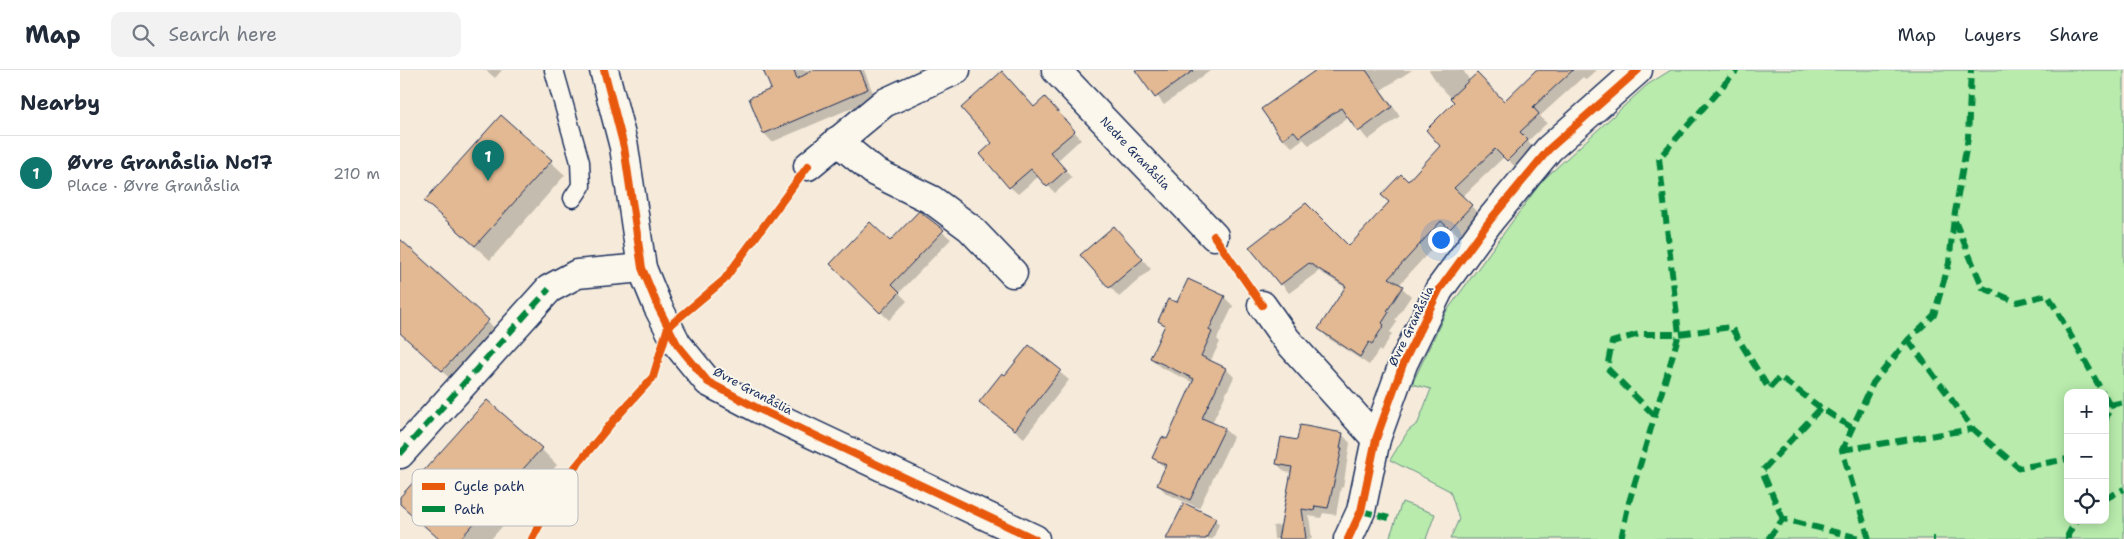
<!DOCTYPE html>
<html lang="en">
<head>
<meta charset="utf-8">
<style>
	body { margin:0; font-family:"Shantell Sans",sans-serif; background:#f2f2f3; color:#1f2937 }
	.controls { position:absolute; right:15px; bottom:15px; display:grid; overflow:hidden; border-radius:10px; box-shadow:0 2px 12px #0003 }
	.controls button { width:45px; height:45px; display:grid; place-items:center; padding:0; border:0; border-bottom:1px solid #e0e1e3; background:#fff; color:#1f2937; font:25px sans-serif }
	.you { position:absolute; left:1040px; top:169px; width:18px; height:18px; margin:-12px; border:4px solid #fff; border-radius:50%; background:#1a73e8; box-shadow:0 0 0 8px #1a73e833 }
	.badge { display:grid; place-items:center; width:32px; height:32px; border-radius:50%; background:#0f766e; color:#fff; font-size:16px; font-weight:700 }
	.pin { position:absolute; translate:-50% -41px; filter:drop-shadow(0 1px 2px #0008) }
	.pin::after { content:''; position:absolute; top:26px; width:18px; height:15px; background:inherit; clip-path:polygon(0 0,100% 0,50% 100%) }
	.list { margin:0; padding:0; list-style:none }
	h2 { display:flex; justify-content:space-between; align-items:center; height:65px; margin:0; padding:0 20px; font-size:21px }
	h2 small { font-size:16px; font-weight:400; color:#747a83 }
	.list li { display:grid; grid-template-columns:32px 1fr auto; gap:15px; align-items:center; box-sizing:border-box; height:75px; padding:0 20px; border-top:1px solid #e0e1e3 }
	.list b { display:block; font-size:19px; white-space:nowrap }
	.list p { margin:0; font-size:16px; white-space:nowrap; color:#747a83 }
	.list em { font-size:16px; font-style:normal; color:#747a83 }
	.icon { flex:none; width:28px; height:28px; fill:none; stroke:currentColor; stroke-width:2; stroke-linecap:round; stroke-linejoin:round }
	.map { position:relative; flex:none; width:1724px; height:469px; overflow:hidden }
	header { display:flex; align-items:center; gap:30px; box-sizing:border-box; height:70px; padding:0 25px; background:#fff; border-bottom:1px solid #e0e1e3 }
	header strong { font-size:24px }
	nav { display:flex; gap:28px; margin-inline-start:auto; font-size:18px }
	.search { width:350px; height:45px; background:#f2f2f3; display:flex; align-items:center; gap:12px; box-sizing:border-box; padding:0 18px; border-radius:10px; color:#747a83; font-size:19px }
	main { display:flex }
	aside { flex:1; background:#fff }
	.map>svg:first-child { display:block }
	.green { fill:#b8ebac; stroke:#6a8d85; fill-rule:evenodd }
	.shadow { fill:#0003 }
	.building { fill:#e2b993; stroke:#1b2f5e }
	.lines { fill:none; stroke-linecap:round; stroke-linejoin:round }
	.service-casing { stroke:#1b2f5e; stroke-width:21 }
	.minor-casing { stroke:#1b2f5e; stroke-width:31 }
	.service { stroke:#fbf7ec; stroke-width:18 }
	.minor { stroke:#fbf7ec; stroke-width:28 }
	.quiet { stroke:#00873e; stroke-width:6; stroke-dasharray:12 6; stroke-linecap:butt }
	.cycleway-casing { stroke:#fbf7ec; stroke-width:11 }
	.cycleway { stroke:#e8590c; stroke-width:8 }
	.labels { text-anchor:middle; stroke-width:4; stroke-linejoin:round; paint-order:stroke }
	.street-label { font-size:12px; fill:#1b2f5e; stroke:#fbf7ec }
	.key { fill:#fbf7ec; stroke:#b8bbc1; stroke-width:1 }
	.key-label { font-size:14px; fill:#1b2f5e }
</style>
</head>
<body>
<header>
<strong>Map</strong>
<div class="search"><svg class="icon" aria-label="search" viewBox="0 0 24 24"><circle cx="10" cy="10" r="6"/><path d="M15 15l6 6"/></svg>Search here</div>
<nav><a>Map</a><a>Layers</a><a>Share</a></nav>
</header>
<main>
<aside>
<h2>Nearby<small></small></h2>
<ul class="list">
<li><span class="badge">1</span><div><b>Øvre Granåslia No17</b><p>Place · Øvre Granåslia</p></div><em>210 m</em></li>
</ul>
</aside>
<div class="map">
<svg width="1724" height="469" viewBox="0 0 1724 469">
	<rect width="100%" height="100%" fill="#f6ebda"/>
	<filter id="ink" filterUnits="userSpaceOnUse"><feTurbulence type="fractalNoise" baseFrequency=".02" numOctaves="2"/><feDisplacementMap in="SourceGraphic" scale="10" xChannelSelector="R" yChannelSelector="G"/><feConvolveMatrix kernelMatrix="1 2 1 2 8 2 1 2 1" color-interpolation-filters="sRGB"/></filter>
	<g filter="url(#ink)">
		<g class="green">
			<path d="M1271 0H1724V469H1050L1059 449 1050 421 990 390 1008 361 1018 353 1031 319 1012 314 1046 242 1142 111 1247 15ZM1668 323H1705V450H1668Z"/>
			<path d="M1002 432 1035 444 1026 469H989Z"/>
		</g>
		<g class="shadow">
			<path d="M86 0H102L95 8Z"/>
			<path d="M365 0H464L475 28 372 72 364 63 373 20Z"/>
			<path d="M737 0H811L764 35Z"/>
			<path d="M917 0H1012L981 20 1000 46 968 70 949 47 909 75 903 69 892 77 883 68 862 39Z"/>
			<path d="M1029 0H1063L1070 11 1104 33 1138 0H1197L1186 10 1183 7 1140 46 1147 53 1128 71 1136 80 1116 98 1105 86 1062 127 1080 145 1060 167 1051 158 999 215 1011 226 995 250 997 252 990 262 992 264 981 282 979 280 969 295 928 268 919 259 946 218 919 201 889 223 851 177H949L1041 76 1056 33 1038 14Z"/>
			<path d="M652 36 681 69 657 91 672 108 655 123 639 106 618 124 610 117 634 38Z"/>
			<path d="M101 47 165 105 90 190 40 145Z"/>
			<path d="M519 143 551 169 499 223 507 231 489 250 431 194 490 172Z"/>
			<path d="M714 157 751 199 719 227 682 185Z"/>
			<path d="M4 174 104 267 59 317 0 262V178Z"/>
			<path d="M824 227 833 236 817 269 820 272 810 292 826 299 834 307 812 353 824 359 833 367 799 438 767 424 758 415 766 398 753 388 767 371 794 313 760 297 751 288 766 257 759 251 777 234Z"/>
			<path d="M629 277 669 310 624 368 581 332 605 307Z"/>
			<path d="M942 364 950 373 943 418 941 417 936 445 923 443 921 448 909 446 912 469H874L873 456 882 455 892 403 885 402 877 394 898 372Z"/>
			<path d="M141 379 157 395 91 469H39L0 433V429Z"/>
			<path d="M815 450 819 454 813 469H775Z"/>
		</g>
		<g class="building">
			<path d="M363 0H394L397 9 413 0H460L468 19 363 64 349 28 371 19Z"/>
			<path d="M735 0H794L755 28Z"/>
			<path d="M916 0H966L992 37 958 62 941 38 899 67 894 61 882 69 861 39Z"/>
			<path d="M1136 0H1173L1133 37 1139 44 1120 62 1128 70 1107 91 1095 79 1054 118 1072 135 1050 159 1041 151 989 208 1003 216 987 241 989 242 982 253 984 255 972 274 969 272 960 287 918 259 946 216 909 193 880 215 849 177 906 133 949 176 989 132 981 125 1001 104 1008 111 1040 76 1026 60 1054 32 1050 28 1077 3 1104 31Z"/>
			<path d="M602 1 634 37 645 27 675 61 650 82 666 100 647 117 631 99 609 118 580 84 592 73 561 38Z"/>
			<path d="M101 45 152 90 75 176 24 131Z"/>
			<path d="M519 141 544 160 492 214 500 222 480 243 430 194 470 152 490 171Z"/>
			<path d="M714 156 743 189 709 218 680 185Z"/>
			<path d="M0 169 89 250 42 301 0 263Z"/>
			<path d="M788 209 825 226 809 260 812 262 801 286 826 298 802 348 825 358 790 430 757 415 766 395 752 388 762 367 767 369 794 309 750 288 765 255 758 251 768 229 777 232Z"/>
			<path d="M629 275 661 300 615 360 579 332 602 303 605 305Z"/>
			<path d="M87 330 142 378 60 469H39L0 434V427Z"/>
			<path d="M900 355 943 363 940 378H942L928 438 915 436 914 441 902 439 906 469H878L892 397 876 394 881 367 897 370Z"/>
			<path d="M784 433 816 448 806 469H766Z"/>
		</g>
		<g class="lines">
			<g class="service-casing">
				<path id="service" d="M154 0 180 92 181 116 173 128"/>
			</g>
			<g class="minor-casing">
				<g id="minor">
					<path d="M204 0 224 77 242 198 258 237 277 274 308 312 359 339 635 469"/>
					<path id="s1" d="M656 0 814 166"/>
					<path d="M437 71 475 102 532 130 570 158 613 203"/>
					<path d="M408 96 484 33 556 0"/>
					<path d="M862 235 886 269 976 369"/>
					<path d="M0 384 149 219 177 204 242 198"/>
					<path d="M948 469 961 441 976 369 1003 294 1039 220 1091 149 1149 79 1238 0"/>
				</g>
			</g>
			<use href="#service" class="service"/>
			<use href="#minor" class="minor"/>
			<g class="quiet">
				<path d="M1555 151 1583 218 1617 232 1648 225 1703 323"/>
				<path d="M1508 270 1573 359 1619 398 1668 389"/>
				<path d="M1705 326 1710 335 1705 353"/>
				<path d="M1710 335 1724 332"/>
				<path d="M1254 345 1207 298 1212 272 1239 264H1279L1331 257 1369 319 1380 307 1421 338"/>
				<path d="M1442 380 1573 359"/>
				<path d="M0 384 149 219"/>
				<path d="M1705 429 1724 419"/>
				<path d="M961 441 989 448"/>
				<path d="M1383 449 1362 401 1421 338 1452 358"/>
				<path d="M1221 469 1229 432 1279 264 1259 88 1337 0"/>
				<path d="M1368 469 1383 449 1463 469"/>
				<path d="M1469 469 1442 380 1473 313 1508 270 1534 245 1549 193 1554 148 1568 68 1571 0"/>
				<path d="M1533 469H1535"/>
				<path d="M1668 469V465L1676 450"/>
			</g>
			<g class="cycleway-casing">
				<g id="cycleway">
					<path d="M204 0 224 77 242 198 258 237 277 274 308 312 359 339 635 469"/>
					<path d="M814 166 862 235"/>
					<path d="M132 469 157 422 172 401 214 350 253 307 268 257 324 210 408 96"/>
					<path d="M948 469 961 441 976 369 1003 294 1039 220 1091 149 1149 79 1238 0"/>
				</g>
			</g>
			<use href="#cycleway" class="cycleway"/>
		</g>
	</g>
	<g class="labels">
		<g class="street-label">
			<text dy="4" stroke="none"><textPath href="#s1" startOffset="115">Nedre Granåslia</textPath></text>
			<text transform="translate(1011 256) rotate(-64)" y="4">Øvre Granåslia</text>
			<text transform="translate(353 321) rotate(28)" y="4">Øvre Granåslia</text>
		</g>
	</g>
	<rect x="12" y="399" width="166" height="57" rx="8" class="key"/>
	<rect x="22" y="413" width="23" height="7" fill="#e8590c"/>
	<rect x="22" y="436" width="23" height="6" fill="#00873e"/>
	<g class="key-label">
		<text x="54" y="421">Cycle path</text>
		<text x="54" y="444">Path</text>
	</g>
</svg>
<div class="controls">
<button>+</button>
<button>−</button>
<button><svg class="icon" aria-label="locate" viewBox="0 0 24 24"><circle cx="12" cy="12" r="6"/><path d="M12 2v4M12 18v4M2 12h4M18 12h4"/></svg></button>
</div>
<div class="you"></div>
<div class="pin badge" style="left:88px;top:111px">1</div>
</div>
</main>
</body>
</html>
